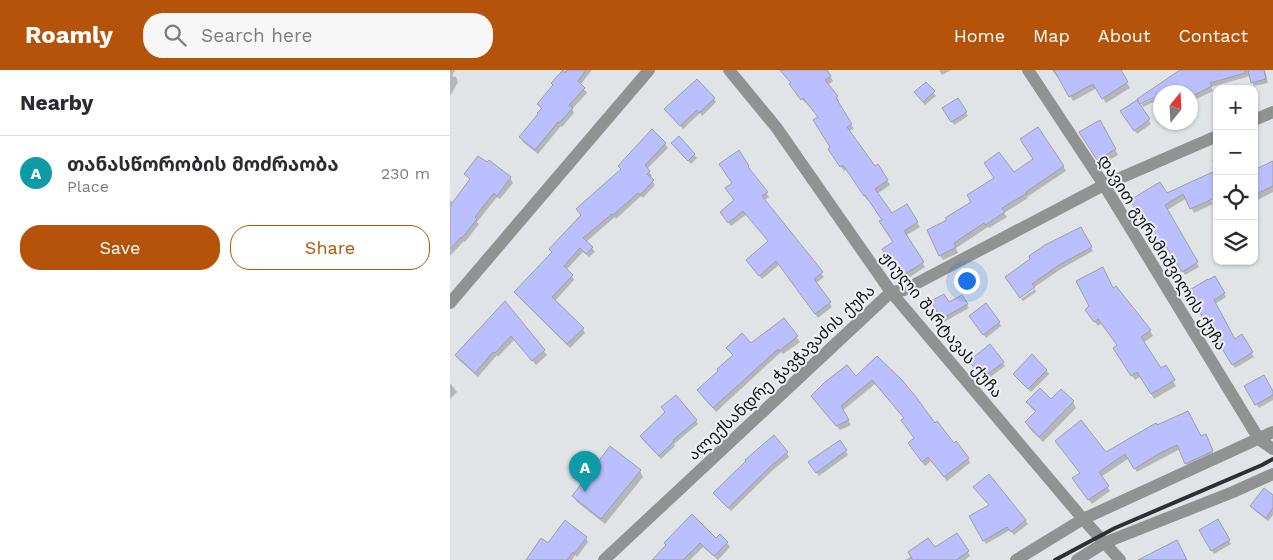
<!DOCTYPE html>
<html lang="en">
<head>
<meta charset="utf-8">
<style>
	body { margin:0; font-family:"Work Sans","Noto Sans Georgian",sans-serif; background:#f7f7f7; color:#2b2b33 }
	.controls { position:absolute; right:15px; top:15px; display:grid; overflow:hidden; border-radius:10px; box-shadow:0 1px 4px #0004 }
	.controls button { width:45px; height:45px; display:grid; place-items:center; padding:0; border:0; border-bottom:1px solid #e1e1e2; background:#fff; color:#2b2b33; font:25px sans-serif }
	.compass { position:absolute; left:703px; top:15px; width:45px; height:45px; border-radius:50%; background:#fff; box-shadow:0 1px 4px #0004; rotate:18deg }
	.you { position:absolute; left:516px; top:210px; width:18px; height:18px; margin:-12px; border:4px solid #fff; border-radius:50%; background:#1a73e8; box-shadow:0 0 0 8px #1a73e833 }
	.badge { display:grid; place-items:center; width:32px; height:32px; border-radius:50%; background:#b45309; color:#fff; font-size:16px; font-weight:700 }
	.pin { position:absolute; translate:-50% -41px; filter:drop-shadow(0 1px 2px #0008) }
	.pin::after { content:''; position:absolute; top:26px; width:18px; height:15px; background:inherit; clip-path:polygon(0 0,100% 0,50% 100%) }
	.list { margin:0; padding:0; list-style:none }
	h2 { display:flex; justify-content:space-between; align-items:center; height:65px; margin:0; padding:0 20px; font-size:21px }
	h2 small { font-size:16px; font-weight:400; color:#7c7c81 }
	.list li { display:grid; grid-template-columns:32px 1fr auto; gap:15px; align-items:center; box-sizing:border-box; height:75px; padding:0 20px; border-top:1px solid #e1e1e2 }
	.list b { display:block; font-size:19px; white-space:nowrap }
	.list p { margin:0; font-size:16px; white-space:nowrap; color:#7c7c81 }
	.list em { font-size:16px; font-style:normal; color:#7c7c81 }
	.actions { display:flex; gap:10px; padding:15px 20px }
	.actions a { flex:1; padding:11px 0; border:1px solid #b45309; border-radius:20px; text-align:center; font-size:18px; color:#b45309 }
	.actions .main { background:#b45309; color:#fff }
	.icon { flex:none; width:28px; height:28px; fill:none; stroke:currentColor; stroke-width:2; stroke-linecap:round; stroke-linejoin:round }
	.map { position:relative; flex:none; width:823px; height:490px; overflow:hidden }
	header { display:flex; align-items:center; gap:30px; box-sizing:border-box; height:70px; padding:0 25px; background:#b45309; color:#fff }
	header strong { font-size:24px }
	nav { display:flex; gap:28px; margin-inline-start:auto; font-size:18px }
	.search { width:350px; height:45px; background:#f7f7f7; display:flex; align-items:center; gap:12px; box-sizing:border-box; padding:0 18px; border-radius:20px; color:#7c7c81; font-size:19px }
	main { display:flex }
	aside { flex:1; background:#fff }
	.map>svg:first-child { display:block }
	.shadow { fill:#0003 }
	.building { fill:#bcbfff; stroke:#9f9fa3 }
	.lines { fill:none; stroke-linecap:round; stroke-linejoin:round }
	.minor { stroke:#919393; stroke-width:12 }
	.tertiary { stroke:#919393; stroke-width:12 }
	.rail { stroke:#2d2f30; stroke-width:4 }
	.labels { text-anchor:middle; stroke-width:4; stroke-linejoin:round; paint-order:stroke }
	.street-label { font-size:16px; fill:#111213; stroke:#eef1f4 }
</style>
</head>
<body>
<header>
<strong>Roamly</strong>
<div class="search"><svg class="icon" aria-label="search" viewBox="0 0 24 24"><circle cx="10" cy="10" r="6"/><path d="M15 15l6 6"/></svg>Search here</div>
<nav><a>Home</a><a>Map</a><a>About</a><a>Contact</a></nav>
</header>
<main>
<aside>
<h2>Nearby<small></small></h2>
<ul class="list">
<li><span class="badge" style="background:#0f9aa8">A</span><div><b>თანასწორობის მოძრაობა</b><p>Place</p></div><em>230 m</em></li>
</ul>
<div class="actions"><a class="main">Save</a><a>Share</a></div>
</aside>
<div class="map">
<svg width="823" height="490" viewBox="0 0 823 490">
	<rect width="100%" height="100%" fill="#e1e4e7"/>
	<g class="shadow">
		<path d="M0 0H5L2 6 6 7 8 12 0 26Z"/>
		<path d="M116 0H142L130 15 137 23 122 39 124 43 112 57 111 56 88 84 73 72 71 68 92 40 88 34Z"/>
		<path d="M330 0H375L380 6 383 11 378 15 387 27 389 31 387 33 404 59 399 61 424 98 428 96 440 115 427 124 442 145 456 136 470 157 455 166 475 197 454 211 434 180 444 173 433 150 418 129 417 130 397 99 394 101 382 83V77L369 48 356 32 355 33 343 19 342 13Z"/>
		<path d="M489 0H501L492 5Z"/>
		<path d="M602 0H669L680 18 656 33 647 18 623 31 609 5 607 7Z"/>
		<path d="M732 0H815L818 13 804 16 800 6 761 17 763 21 740 32V22H718L727 19 726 16 690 32Z"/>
		<path d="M476 13 486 26 475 35 465 23Z"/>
		<path d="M710 26V29L693 37 692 34Z"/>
		<path d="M264 29 266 32 252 46 250 43 233 59 215 39Z"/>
		<path d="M508 30 518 46 504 55 494 39Z"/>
		<path d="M689 36 701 54 687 64 674 45Z"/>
		<path d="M650 52 668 85 651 95 634 68Z"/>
		<path d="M202 61 215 74 218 78 197 99 202 106 200 108 205 115 193 128 191 126 166 149 165 147 136 172 142 178 145 182 139 187 133 182 116 200 122 206 124 210 105 231 133 259 135 263 120 278 68 226 66 222 102 183 100 179 172 100 169 96Z"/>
		<path d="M229 68 247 88 241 94 225 77Z"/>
		<path d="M767 88V100L762 91Z"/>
		<path d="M804 91 809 99 823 92V122L804 132Z"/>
		<path d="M298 96 319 127 314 131 374 207 366 213 382 237 368 248 329 195 312 209 300 194 319 172 297 144 281 156 274 146 286 131 279 123Z"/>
		<path d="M613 96 616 101 577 127 578 128 554 143 557 147 539 158 538 157 506 178 508 183 493 190 490 185 498 151 563 104Z"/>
		<path d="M16 104 60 108 63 113 50 129 47 127 27 152 29 154 15 172 14 171 0 186V130L4 133 21 110Z"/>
		<path d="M753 114 763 134 744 143 737 128 717 140 749 197 735 205 718 177 711 180 682 131 716 125Z"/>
		<path d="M630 158 643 181 611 199 570 227Z"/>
		<path d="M765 208 776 227 765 234 785 270 791 266 804 287 785 298 768 270 767 271 751 242 750 243 738 222Z"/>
		<path d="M666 217 700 261 703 266 693 273 711 300 715 297 726 316 704 329 691 306 685 310 667 283 668 275 652 253 648 256 639 245Z"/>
		<path d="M585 219 586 222 573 231 571 229Z"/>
		<path d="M512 226 519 238 494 252 482 232 499 234Z"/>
		<path d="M55 233 97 285 86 295 65 269 48 287 47 285 28 307 9 290 6 286Z"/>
		<path d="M334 250 350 272 333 284 331 282 266 342 248 320 270 301 283 286 278 278 301 274Z"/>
		<path d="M523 250 549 252 551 256 536 268Z"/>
		<path d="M427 287 485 355 518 388 520 393 497 411 482 390 475 396 462 378 459 374 466 369 455 348 425 314 392 341 401 355 390 360 365 331 406 308Z"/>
		<path d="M553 293 555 296 535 311 523 295Z"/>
		<path d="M596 300 599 304 581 322 567 308Z"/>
		<path d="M0 313 7 322 0 329Z"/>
		<path d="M796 316 823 323V330L809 338Z"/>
		<path d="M601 330 623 332 626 338 593 372 580 359 576 353 586 342 581 338 578 332Z"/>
		<path d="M246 351 248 354 224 374 225 376 211 389 193 370 191 367Z"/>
		<path d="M750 368 758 370 764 386 738 397 730 379 713 388 687 402 679 388 651 407 660 421 642 434 626 413 655 383Z"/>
		<path d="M390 371 398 385 369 406 362 396Z"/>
		<path d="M337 383 339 387 323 400 281 441 267 427 265 424Z"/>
		<path d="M190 401 193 407 155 454 127 432 123 426Z"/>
		<path d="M823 427V445L818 451 804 440 802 436Z"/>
		<path d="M242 445 266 470 277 473 280 477 268 490 253 477 240 490H204Z"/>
		<path d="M521 447 575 450 578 454 564 465 560 460 536 474Z"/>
		<path d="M767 451 781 474 764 484 751 461Z"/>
		<path d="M116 452 136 468 138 472 127 487 125 485 122 490H78L98 474Z"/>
		<path d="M506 464 520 486 515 490H455L462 486 484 479Z"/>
	</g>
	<g class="building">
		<path d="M113 0 115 3 118 0H136L128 11 135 18 119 35 123 38 109 53 108 52 85 80 69 67 88 44 87 43 92 38 87 34 103 15 101 13Z"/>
		<path d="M330 0H377L381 6 375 10 388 26 386 28 402 54 397 57 425 96 428 94 438 110 425 119 442 143 457 134 468 152 454 161 474 192 450 207 432 179 443 172 429 151 432 150 415 125 414 126 393 95 390 97 378 79 380 77 363 50 368 47 353 28 351 30 339 14 341 13Z"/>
		<path d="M604 0H671L678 12 652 29 643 14 619 27Z"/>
		<path d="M730 0H795V3L760 13 762 16 740 27V22H710V25L690 34 687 29Z"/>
		<path d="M798 0H814L816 9 801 13Z"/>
		<path d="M247 9 265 28 249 43 247 40 230 56 214 39Z"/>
		<path d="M476 12 485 21 473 32 464 22Z"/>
		<path d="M508 28 517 42 501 52 492 38Z"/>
		<path d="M687 30 700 49 684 61 670 41Z"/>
		<path d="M650 50 666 79 647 90 629 62Z"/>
		<path d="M588 57 614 96 576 122 577 123 552 138 555 142 535 155 534 153 504 173 506 177 489 186 477 160 497 150 495 148 521 132 517 125 544 108 534 93 549 82 564 102 583 89 570 69Z"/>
		<path d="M202 59 216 73 195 95 200 101 197 104 204 110 190 125 188 123 163 145 162 144 133 168 143 177 136 184 130 178 114 196 123 205 102 227 134 258 117 274 64 222 102 182 99 179 131 145 126 139 171 99 168 96Z"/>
		<path d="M229 66 245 84 238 91 221 73Z"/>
		<path d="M289 80 299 96 298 97 318 122 312 126 373 202 364 209 381 232 365 244 326 191 309 206 296 190 318 171 293 141 278 153 270 142 284 130 275 118 282 113 269 94Z"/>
		<path d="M28 86 37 92 39 90 61 107 47 126 44 123 25 147 27 149 12 168 11 167 0 179V136L20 109 14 104Z"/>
		<path d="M823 91V116L804 125V100Z"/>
		<path d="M767 100V127L740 139 733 124 715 135 748 192 732 202 714 173 708 177 680 130 710 112 717 123Z"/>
		<path d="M631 157 642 177 609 195 582 214 585 217 570 228 555 207 580 189 579 186 595 175Z"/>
		<path d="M653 197 663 218 666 216 701 260 691 267 711 298 716 295 725 310 701 324 687 302 681 306 663 278 667 275 648 249 644 252 635 240 639 236 626 211Z"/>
		<path d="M765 206 775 223 764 230 785 269 792 264 803 282 782 295 765 267 764 268 748 239 747 240 736 222 758 209V210Z"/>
		<path d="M494 224 499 232 512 225 518 234 491 249 481 231Z"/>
		<path d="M55 231 95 280 82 291 61 266 45 283 43 282 25 303 5 285Z"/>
		<path d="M536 233 550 252 533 265 519 246Z"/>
		<path d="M334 248 348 266 329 281 328 279 263 338 247 320 268 301 267 299 283 285 276 278 292 263 301 273Z"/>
		<path d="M540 274 554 292 532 308 519 291Z"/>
		<path d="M582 284 597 300 578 319 563 304Z"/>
		<path d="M427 286 452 310 466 327 485 353 487 351 504 373 506 371 519 388 494 407 478 387 472 392 458 373 464 368 451 350 454 348 422 310 391 336 399 350 386 356 361 326 375 312 397 295 406 306Z"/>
		<path d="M814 305 823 321V325L805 335 794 316Z"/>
		<path d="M590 318 601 329 611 319 624 331 589 367 575 352 586 341 576 332Z"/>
		<path d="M226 325 247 350 223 370 224 371 209 386 190 366 215 342 211 337Z"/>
		<path d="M738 341 751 366 756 364 763 381 735 394 727 375 710 383 684 399 675 384 649 402 659 416 638 430 622 408 630 403 605 371 631 350 656 382 706 353 707 355Z"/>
		<path d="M324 365 338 382 321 396 278 438 263 423 296 391 295 390Z"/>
		<path d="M390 370 397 380 366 403 358 392Z"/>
		<path d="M160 376 191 400 151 449 122 426Z"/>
		<path d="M539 404 576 450 561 462 557 457 533 471 519 446 539 435 523 417Z"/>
		<path d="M814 418 823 425V438L816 448 800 436Z"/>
		<path d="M242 444 266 468 270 464 278 472 264 486 250 473 233 490H202L216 475 214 473Z"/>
		<path d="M768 449 780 470 761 481 749 460Z"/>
		<path d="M115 450 137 467 124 484 123 482 117 490H76L91 468 98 473Z"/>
		<path d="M507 463 519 481 506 490H463L458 482 478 468 485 477Z"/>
		<path d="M727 470 737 490H688Z"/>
	</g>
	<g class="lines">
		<g class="minor">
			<path d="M279 0 326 57 441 222 633 449 670 490"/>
			<path d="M578 0 654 115 809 369 823 379"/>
			<path d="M804 50 823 42"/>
			<path d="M154 490 441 222 454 220 654 115 767 66"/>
			<path d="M566 490 633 449 823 362"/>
			<path d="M627 490 654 473 783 422 823 404"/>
		</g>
		<path class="tertiary" d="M0 233 199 0"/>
		<path class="rail" d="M605 490 665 458 812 395 823 389"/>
	</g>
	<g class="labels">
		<g class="street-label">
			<text transform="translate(713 182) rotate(58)" y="6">დავით გურამიშვილის ქუჩა</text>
			<text transform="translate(492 254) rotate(51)" y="6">ჟიული შარტავას ქუჩა</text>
			<text transform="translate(331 302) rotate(-43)" y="6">ალექსანდრე ჭავჭავაძის ქუჩა</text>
		</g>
	</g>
</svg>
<div class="controls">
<button>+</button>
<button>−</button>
<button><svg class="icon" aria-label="locate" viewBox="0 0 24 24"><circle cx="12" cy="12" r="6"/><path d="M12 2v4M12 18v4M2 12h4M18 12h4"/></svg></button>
<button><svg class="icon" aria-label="layers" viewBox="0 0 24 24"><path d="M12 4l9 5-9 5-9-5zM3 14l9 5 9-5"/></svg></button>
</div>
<svg class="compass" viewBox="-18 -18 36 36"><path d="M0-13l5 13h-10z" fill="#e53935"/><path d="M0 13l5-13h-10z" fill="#7c7c81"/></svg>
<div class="you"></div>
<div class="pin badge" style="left:135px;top:422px;background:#0f9aa8">A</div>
</div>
</main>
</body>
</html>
